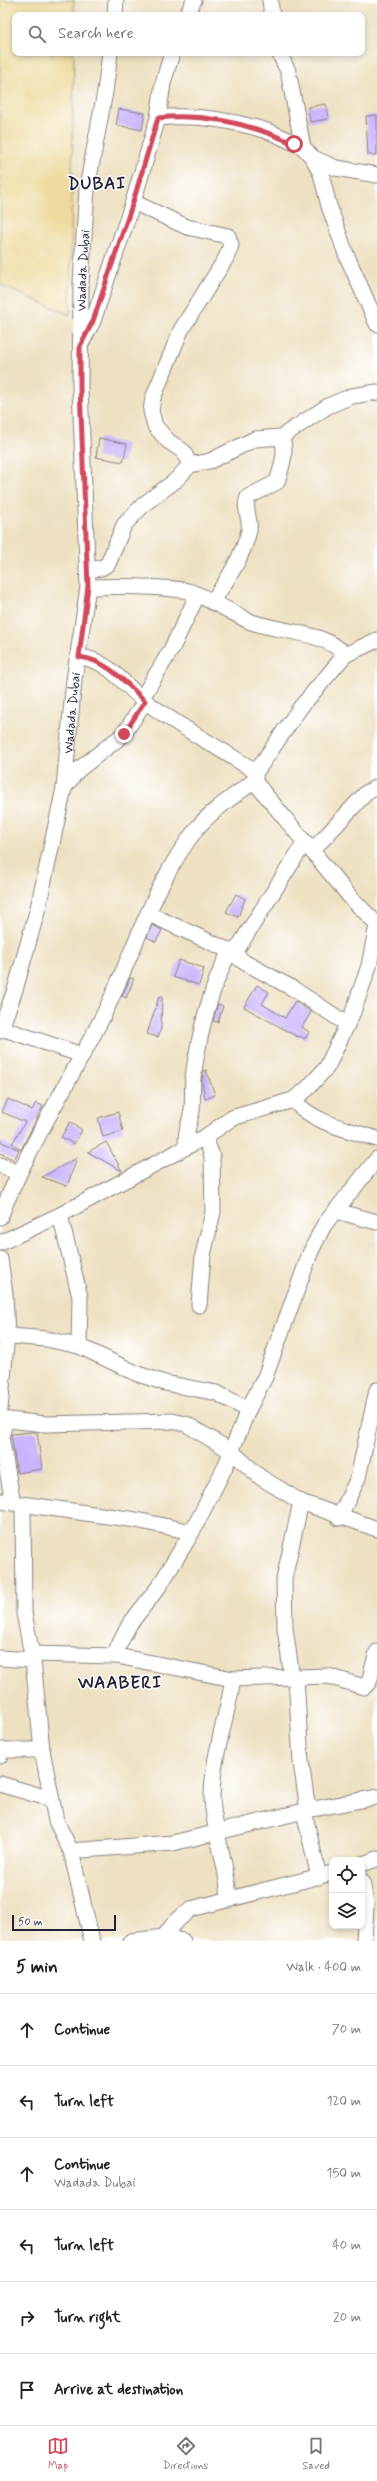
<!DOCTYPE html>
<html lang="en">
<head>
<meta charset="utf-8">
<style>
	body { margin:0; font-family:Mynerve,sans-serif; background:#f2f2f2; color:#202124 }
	.controls { position:absolute; right:12px; bottom:12px; display:grid; overflow:hidden; border-radius:8px; box-shadow:0 2px 6px #0003 }
	.controls button { width:36px; height:36px; display:grid; place-items:center; padding:0; border:0; border-bottom:1px solid #e0e0e0; background:#fff; color:#202124; font:20px sans-serif }
	.scale { position:absolute; left:12px; bottom:10px; width:104px; box-sizing:border-box; padding-left:4px; border:2px solid #22223b; border-top:0; font-size:11px; line-height:14px; white-space:nowrap; color:#22223b; -webkit-text-stroke:3px #fff; paint-order:stroke }
	.stop { position:absolute; width:12px; height:12px; margin:-9px; border:3px solid #d1495b; border-radius:50%; background:#fff }
	.stop.end { background:#d1495b; border-color:#fff; box-shadow:0 1px 4px #0008 }
	.list { margin:0; padding:0; list-style:none }
	h2 { display:flex; justify-content:space-between; align-items:center; height:52px; margin:0; padding:0 16px; font-size:17px }
	h2 small { font-size:13px; font-weight:400; color:#757577 }
	.list li { display:grid; grid-template-columns:26px 1fr auto; gap:12px; align-items:center; box-sizing:border-box; height:72px; padding:0 16px; border-top:1px solid #e0e0e0 }
	.list b { display:block; font-size:15px; white-space:nowrap }
	.list p { margin:0; font-size:13px; white-space:nowrap; color:#757577 }
	.list em { font-size:13px; font-style:normal; color:#757577 }
	.icon { flex:none; width:22px; height:22px; fill:none; stroke:currentColor; stroke-width:2; stroke-linecap:round; stroke-linejoin:round }
	.map { position:relative; flex:none; width:377px; height:1941px; overflow:hidden }
	.search { position:absolute; background:#fff; box-shadow:0 2px 6px #0003; left:12px; right:12px; top:12px; height:44px; display:flex; align-items:center; gap:10px; box-sizing:border-box; padding:0 14px; border-radius:8px; color:#757577; font-size:15px }
	.sheet { height:484px; background:#fff }
	nav { display:flex; justify-content:space-around; align-items:center; box-sizing:border-box; height:56px; border-top:1px solid #e0e0e0; background:#fff; font-size:11px; color:#757577 }
	nav a { display:grid; justify-items:center; gap:2px }
	nav .on { color:#d1495b }
	.map>svg:first-child { display:block }
	.sand { fill:#eeda9e; stroke:#887e6c }
	.building { fill:#c9b4fd }
	.lines { fill:none; stroke-linecap:round; stroke-linejoin:round }
	.minor-casing { stroke:#88827e; stroke-width:17 }
	.minor { stroke:#fff; stroke-width:15 }
	.route { stroke:#d1495b; stroke-width:5 }
	.labels { text-anchor:middle; stroke-width:3; stroke-linejoin:round; paint-order:stroke }
	.street-label { font-size:13px; fill:#22223b; stroke:#fff }
	.district-label { font-size:17px; font-weight:bold; letter-spacing:1px; fill:#22223b; stroke:#fff }
</style>
</head>
<body>
<div class="map">
<svg width="377" height="1941" viewBox="0 0 377 1941">
	<rect width="100%" height="100%" fill="#fff"/>
	<filter id="ink" filterUnits="userSpaceOnUse"><feTurbulence type="fractalNoise" baseFrequency=".025" numOctaves="2"/><feDisplacementMap in="SourceGraphic" scale="8" xChannelSelector="R" yChannelSelector="G"/><feConvolveMatrix kernelMatrix="1 2 1 2 8 2 1 2 1" color-interpolation-filters="sRGB"/></filter>
	<filter id="wash" filterUnits="userSpaceOnUse"><feTurbulence type="fractalNoise" baseFrequency=".012" numOctaves="4" result="noise"/><feDisplacementMap in="SourceGraphic" scale="16" xChannelSelector="R" yChannelSelector="G"/><feGaussianBlur stdDeviation="0.9" result="paint"/><feColorMatrix in="noise" values="0 0 0 0 0 0 0 0 0 0 0 0 0 0 0 0 0 1.4 0 .05"/><feComposite in="paint" operator="in"/></filter>
	<g filter="url(#wash)">
		<rect width="100%" height="100%" fill="#eee1c2"/>
		<path class="sand" d="M0 0H74V15H15V53H74L70 315 0 285Z"/>
		<g id="blocks">
			<g class="building">
				<path d="M326 104 328 119 310 122 308 107Z"/>
				<path d="M119 109 145 113 142 130 116 125Z"/>
				<path d="M377 115V155H368L366 116Z"/>
				<path d="M99 438 127 444 123 462 96 457Z"/>
				<path d="M236 894 245 899 238 917 226 912Z"/>
				<path d="M152 925 162 930 156 942 147 937Z"/>
				<path d="M179 960 204 968 199 985 173 977Z"/>
				<path d="M130 978 134 979 126 998 122 996Z"/>
				<path d="M257 985 269 992 262 1004 285 1018 295 1001 311 1012 302 1027 309 1032 305 1039 299 1036 298 1037 244 1007Z"/>
				<path d="M159 997H162L161 1028 158 1037 147 1034Z"/>
				<path d="M218 1004 223 1006 218 1022 213 1021Z"/>
				<path d="M206 1070 215 1095 205 1099 202 1082 203 1071Z"/>
				<path d="M8 1099 32 1110 36 1103 43 1106 21 1150 12 1144 25 1122 2 1112Z"/>
				<path d="M118 1112 123 1131 103 1137 98 1118Z"/>
				<path d="M70 1122 82 1130 74 1144 61 1137Z"/>
				<path d="M0 1141 19 1150 14 1160 0 1153Z"/>
				<path d="M106 1142 122 1171 88 1152Z"/>
				<path d="M77 1158 67 1186 42 1177 62 1166Z"/>
				<path d="M32 1432H37L42 1469 17 1473 11 1434Z"/>
			</g>
		</g>
	</g>
	<g filter="url(#ink)">
		<use href="#blocks" fill-opacity="0" stroke="#88827e" stroke-width="1"/>
		<g class="lines">
			<g class="minor-casing">
				<g id="minor">
					<path d="M270 0 272 15"/>
					<path d="M115 15 116 0"/>
					<path d="M187 15 194 0"/>
					<path d="M279 53 288 71 303 147 313 158 321 174 329 206 346 254 377 324"/>
					<path d="M158 118C195 114 231 120 267 131 279 135 291 142 303 147"/>
					<path d="M313 158 336 168 377 175"/>
					<path d="M133 202 187 227 228 236 231 245 226 258 181 330 153 398 151 411 155 426 168 441 183 451 190 465"/>
					<path d="M82 342 93 321 133 202 158 118 163 83 172 53"/>
					<path d="M87 570 101 568 108 564 124 525 144 504 175 481 190 465 210 461 255 439 281 437 328 406 352 396 377 392"/>
					<path d="M88 587C119 586 152 586 183 590 199 592 232 613 249 621 279 633 324 630 345 655"/>
					<path d="M212 602C226 582 244 555 249 530 251 518 243 509 248 497L277 482C281 469 288 450 281 437"/>
					<path d="M79 657C110 660 123 685 146 702 181 728 220 748 256 772"/>
					<path d="M142 698 172 648 197 596"/>
					<path d="M254 781 351 898 377 924"/>
					<path d="M64 788 78 770 124 734 145 701"/>
					<path d="M312 851 366 793 377 787"/>
					<path d="M149 914 230 951 244 962 292 988 347 1024"/>
					<path d="M234 954 305 842"/>
					<path d="M1 1028 82 1055"/>
					<path id="s1" d="M0 1031 15 990 38 908 64 788 74 680 88 587 80 388 81 283 87 188 105 92 110 53"/>
					<path d="M293 1100C315 1124 347 1129 377 1139"/>
					<path d="M187 1146C184 1134 190 1123 192 1110 193 1099 192 1088 193 1077 199 1035 210 988 230 951"/>
					<path d="M0 1165 18 1173"/>
					<path d="M336 1211 377 1222"/>
					<path d="M60 1215 80 1297 79 1346"/>
					<path d="M0 1217C28 1147 68 1084 102 1018 133 956 154 881 198 827 213 809 236 795 254 781L256 772 300 708 345 655 377 640"/>
					<path d="M0 1243 60 1215 205 1137 232 1118 293 1100 307 1089 327 1067 353 1012 369 966 377 925"/>
					<path d="M0 1259 5 1294 7 1335 0 1409"/>
					<path d="M199 1305 203 1255 213 1212 212 1156 205 1137"/>
					<path d="M0 1335 46 1339 79 1346 138 1374 165 1383 217 1393 248 1410"/>
					<path d="M0 1419 45 1424 172 1421 186 1424 231 1451 260 1477 301 1502 377 1529"/>
					<path d="M6 1420 1 1437 13 1503"/>
					<path d="M0 1501 136 1520 192 1532"/>
					<path d="M23 1505 24 1613 33 1660 42 1750 56 1821 71 1851 92 1941"/>
					<path d="M339 1518 358 1478 377 1390"/>
					<path d="M32 1654 117 1656 233 1679 328 1676 364 1687 369 1682 377 1652"/>
					<path d="M117 1656V1649L129 1625 160 1585 192 1532 225 1467 248 1410 265 1377 311 1251 324 1225 377 1159"/>
					<path d="M0 1658 33 1660"/>
					<path d="M292 1678 285 1628 284 1579 301 1502"/>
					<path d="M296 1678 301 1762 308 1810"/>
					<path d="M0 1756 2 1750H42"/>
					<path d="M0 1784 44 1797 51 1796"/>
					<path d="M304 1812 319 1877"/>
					<path d="M71 1851 173 1843 308 1810 377 1797"/>
					<path d="M362 1864 377 1859"/>
					<path d="M362 1881 366 1905 364 1941"/>
					<path d="M229 1900C228 1865 213 1832 212 1797 212 1757 227 1718 233 1679"/>
					<path d="M164 1937 174 1923 191 1909 332 1873"/>
					<path d="M131 1941 164 1937 183 1941"/>
				</g>
			</g>
			<use href="#minor" class="minor"/>
		</g>
	</g>
	<g class="lines" filter="url(#ink)">
		<path class="route" d="M124 734 145 701C125 682 107 660 79 657L88 586 80 388V346L93 321 133 202 158 118C205 113 251 124 294 144"/>
	</g>
	<g class="labels">
		<g class="street-label">
			<text dy="5" stroke="none"><textPath href="#s1" startOffset="771">Wadada Dubai</textPath></text>
			<text dy="5" stroke="none"><textPath href="#s1" startOffset="327">Wadada Dubai</textPath></text>
		</g>
		<g class="district-label">
			<text x="97" y="189">DUBAI</text>
			<text x="120" y="1688">WAABERI</text>
		</g>
	</g>
</svg>
<div class="controls">
<button><svg class="icon" aria-label="locate" viewBox="0 0 24 24"><circle cx="12" cy="12" r="6"/><path d="M12 2v4M12 18v4M2 12h4M18 12h4"/></svg></button>
<button><svg class="icon" aria-label="layers" viewBox="0 0 24 24"><path d="M12 4l9 5-9 5-9-5zM3 14l9 5 9-5"/></svg></button>
</div>
<div class="scale">50 m</div>
<div class="stop" style="left:294px;top:144px"></div>
<div class="stop end" style="left:124px;top:734px"></div>
<div class="search"><svg class="icon" aria-label="search" viewBox="0 0 24 24"><circle cx="10" cy="10" r="6"/><path d="M15 15l6 6"/></svg>Search here</div>
</div>
<section class="sheet">
<h2>5 min<small>Walk · 400 m</small></h2>
<ul class="list">
<li><svg class="icon" aria-label="ahead" viewBox="0 0 24 24"><path d="M12 20V5M6 11l6-6 6 6"/></svg><div><b>Continue</b></div><em>70 m</em></li>
<li><svg class="icon" aria-label="left" viewBox="0 0 24 24"><path d="M17 20v-9H6M10 6l-5 5 5 5"/></svg><div><b>Turn left</b></div><em>120 m</em></li>
<li><svg class="icon" aria-label="ahead" viewBox="0 0 24 24"><path d="M12 20V5M6 11l6-6 6 6"/></svg><div><b>Continue</b><p>Wadada Dubai</p></div><em>150 m</em></li>
<li><svg class="icon" aria-label="left" viewBox="0 0 24 24"><path d="M17 20v-9H6M10 6l-5 5 5 5"/></svg><div><b>Turn left</b></div><em>40 m</em></li>
<li><svg class="icon" aria-label="right" viewBox="0 0 24 24"><path d="M7 20v-9h11M14 6l5 5-5 5"/></svg><div><b>Turn right</b></div><em>20 m</em></li>
<li><svg class="icon" aria-label="arrive" viewBox="0 0 24 24"><path d="M6 21V4h12l-3 4 3 4H6"/></svg><div><b>Arrive at destination</b></div></li>
</ul>
</section>
<nav>
<a class="on"><svg class="icon" aria-label="map" viewBox="0 0 24 24"><path d="M3 6l6-2 6 2 6-2v14l-6 2-6-2-6 2zM9 4v14M15 6v14"/></svg>Map</a>
<a><svg class="icon" aria-label="directions" viewBox="0 0 24 24"><path d="M12 3l9 9-9 9-9-9zM9 14v-3h6M13 9l2 2-2 2"/></svg>Directions</a>
<a><svg class="icon" aria-label="saved" viewBox="0 0 24 24"><path d="M7 4h10v16l-5-4-5 4z"/></svg>Saved</a>
</nav>
</body>
</html>
